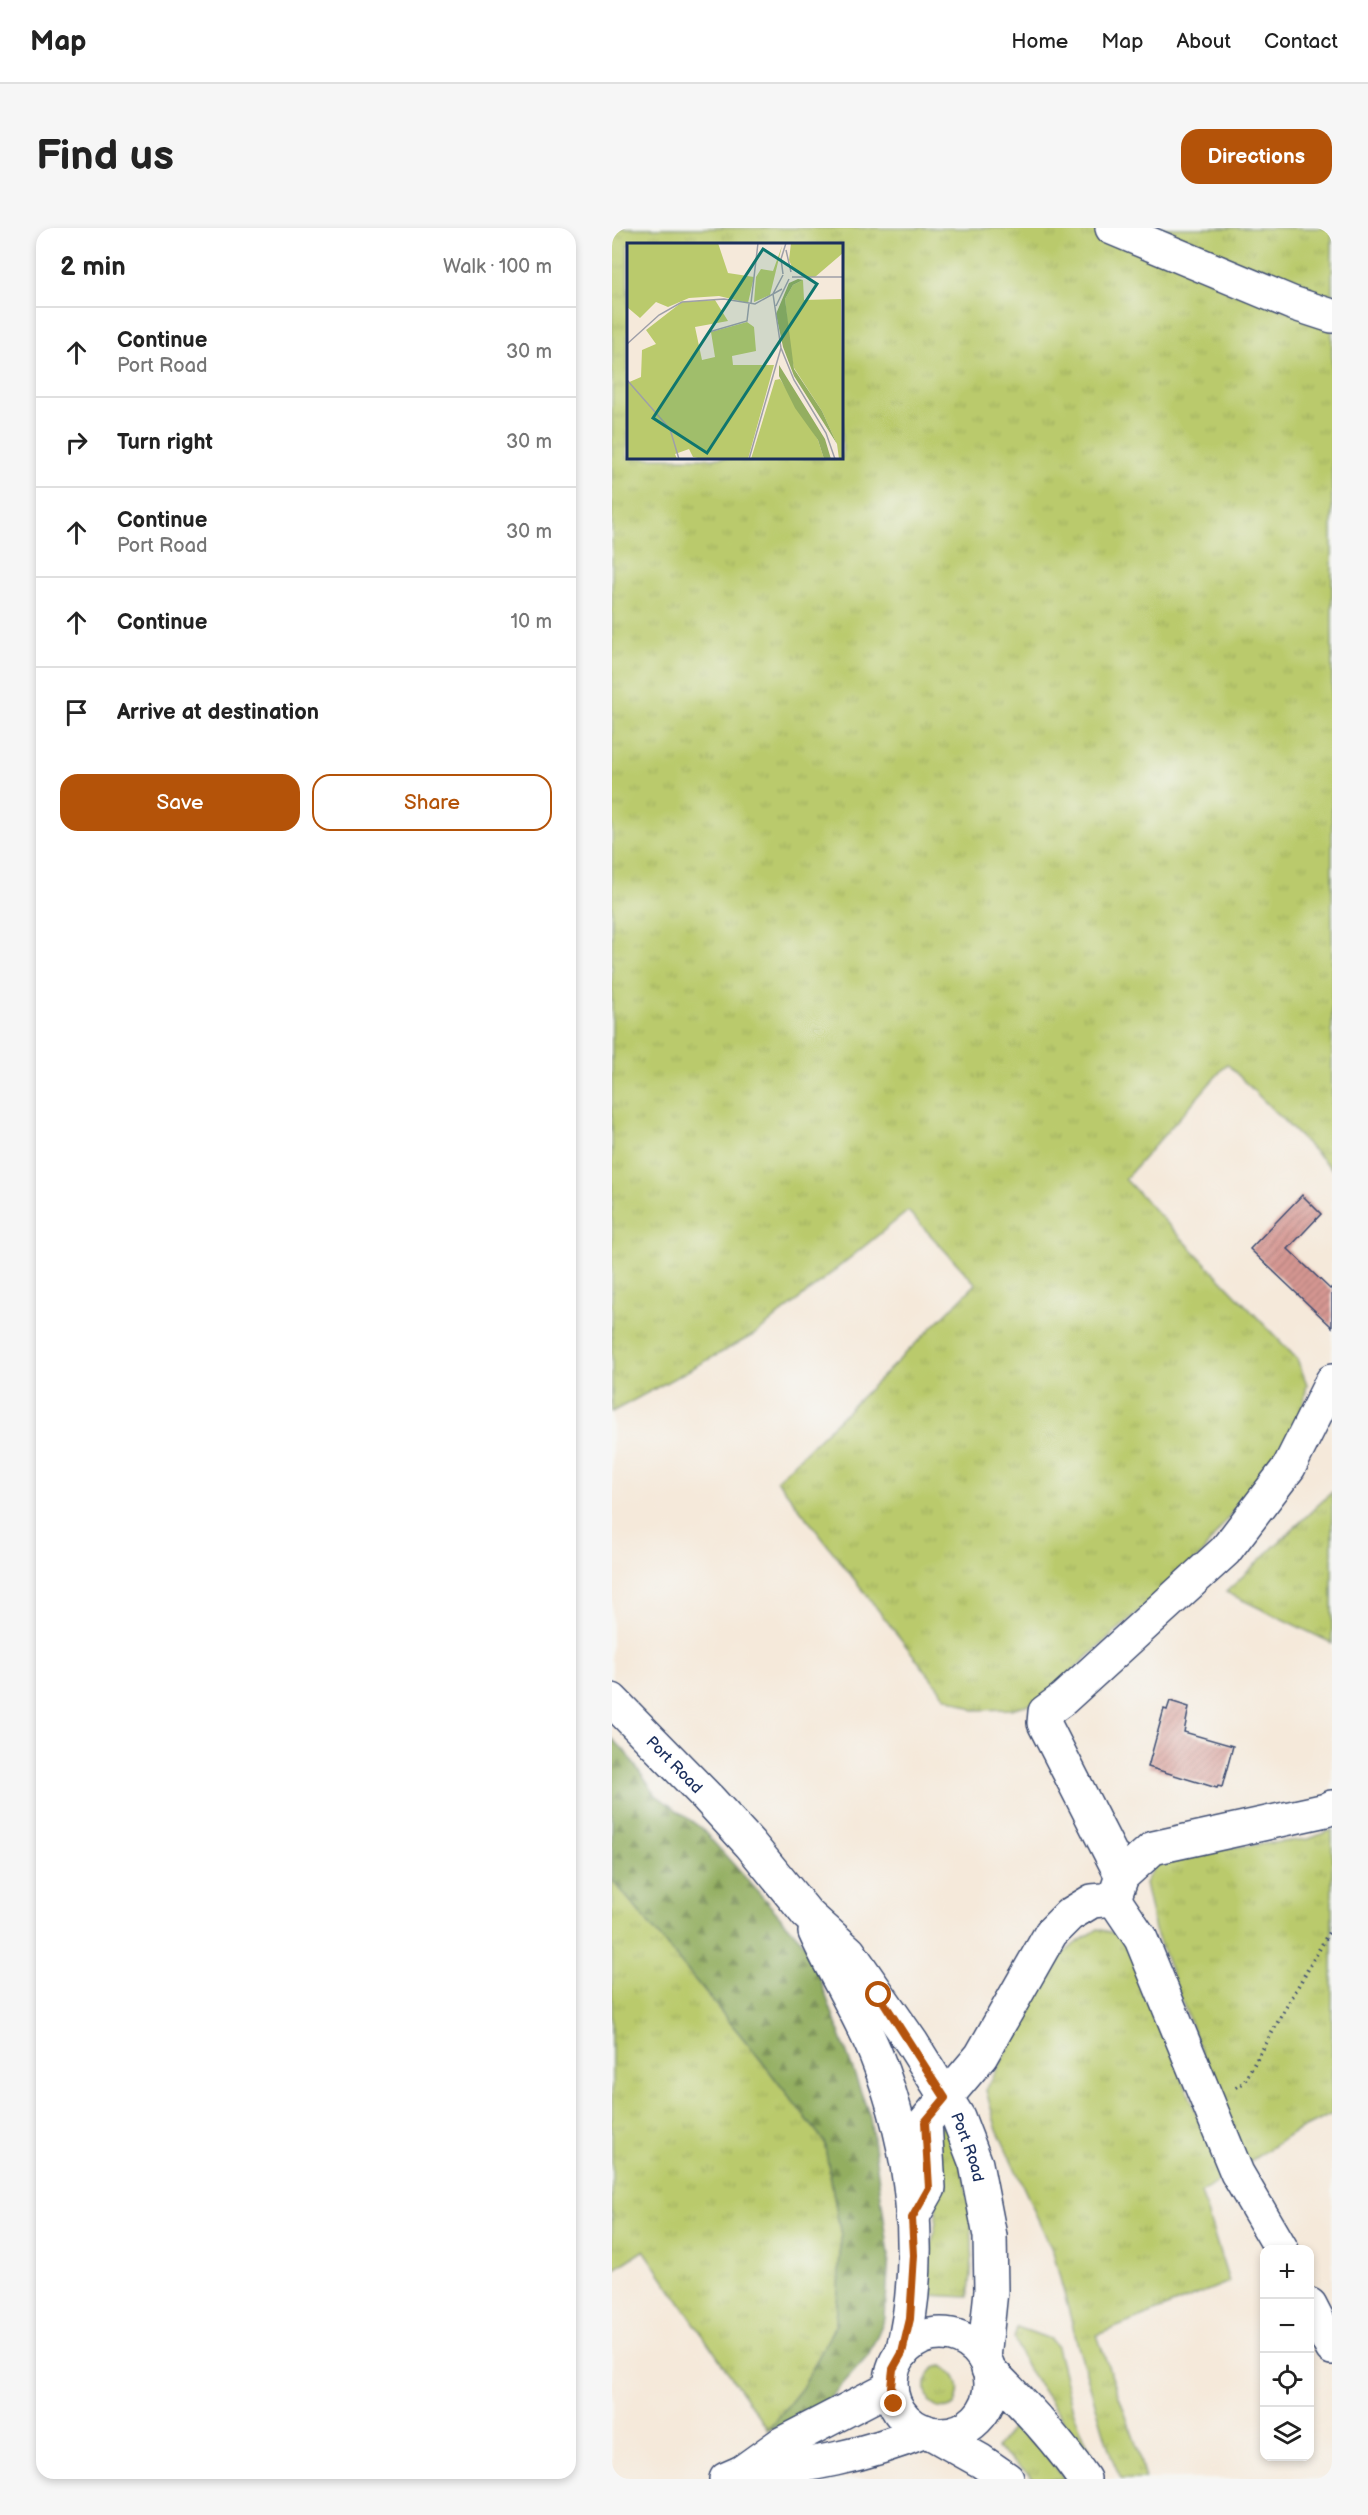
<!DOCTYPE html>
<html lang="en">
<head>
<meta charset="utf-8">
<style>
	body { margin:0; font-family:"Balsamiq Sans",sans-serif; background:#f6f6f6; color:#222 }
	.controls { position:absolute; right:18px; bottom:18px; display:grid; overflow:hidden; border-radius:12px; box-shadow:0 3px 9px #0003 }
	.controls button { width:54px; height:54px; display:grid; place-items:center; padding:0; border:0; border-bottom:2px solid #e0e0e0; background:#fff; color:#222; font:30px sans-serif }
	.stop { position:absolute; width:18px; height:18px; margin:-14px; border:4px solid #b45309; border-radius:50%; background:#fff }
	.stop.end { background:#b45309; border-color:#fff; box-shadow:0 2px 6px #0008 }
	.list { margin:0; padding:0; list-style:none }
	h2 { display:flex; justify-content:space-between; align-items:center; height:78px; margin:0; padding:0 24px; font-size:26px }
	h2 small { font-size:20px; font-weight:400; color:#767676 }
	.list li { display:grid; grid-template-columns:39px 1fr auto; gap:18px; align-items:center; box-sizing:border-box; height:90px; padding:0 24px; border-top:2px solid #e0e0e0 }
	.list b { display:block; font-size:22px; white-space:nowrap }
	.list p { margin:0; font-size:20px; white-space:nowrap; color:#767676 }
	.list em { font-size:20px; font-style:normal; color:#767676 }
	.actions { display:flex; gap:12px; padding:18px 24px }
	.actions a { flex:1; padding:14px 0; border:2px solid #b45309; border-radius:18px; text-align:center; font-size:21px; color:#b45309 }
	.actions .main { background:#b45309; color:#fff }
	.icon { flex:none; width:33px; height:33px; fill:none; stroke:currentColor; stroke-width:2; stroke-linecap:round; stroke-linejoin:round }
	.map { position:relative; flex:none; width:720px; height:2251px; overflow:hidden; border-radius:18px }
	header { display:flex; align-items:center; gap:36px; box-sizing:border-box; height:84px; padding:0 30px; background:#fff; border-bottom:2px solid #e0e0e0 }
	header strong { font-size:28px }
	nav { display:flex; gap:33px; margin-inline-start:auto; font-size:21px }
	.intro { display:flex; align-items:center; justify-content:space-between; box-sizing:border-box; height:144px; padding:0 36px }
	h1 { margin:0; font-size:42px }
	.button { padding:15px 27px; border-radius:18px; background:#b45309; color:#fff; font-size:21px; font-weight:700 }
	main { display:flex; gap:36px; padding:0 36px }
	aside { flex:1; background:#fff; border-radius:18px; box-shadow:0 3px 9px #0003 }
	.map>svg:first-child { display:block }
	.grass { fill:url(#grass-tufts); stroke:#6a7c65; stroke-width:1.5; fill-rule:evenodd }
	.forest { fill:url(#forest-firs); stroke:#576e5f; stroke-width:1.5 }
	.building { fill:url(#building-hatch) }
	.lines { fill:none; stroke-linecap:round; stroke-linejoin:round }
	.minor-casing { stroke:#3c4b71; stroke-width:36 }
	.major-casing { stroke:#3c4b71; stroke-width:36 }
	.path { stroke:#3c4b71; stroke-width:4; stroke-dasharray:1.5 4.5; stroke-linecap:butt }
	.minor { stroke:#fff; stroke-width:33 }
	.major { stroke:#fff; stroke-width:33 }
	.route { stroke:#b45309; stroke-width:8 }
	.labels { text-anchor:middle; stroke-width:6; stroke-linejoin:round; paint-order:stroke }
	.street-label { font-size:16px; fill:#1b2f5e; stroke:#f6f6f2 }
	.inset-road { fill:none; stroke:#9e9fa8; stroke-width:1.5 }
	.view { fill:#0f766e; fill-opacity:0.15; stroke:#0f766e; stroke-width:3 }
	.inset-edge { fill:none; stroke:#1b2f5e; stroke-width:3 }
</style>
</head>
<body>
<header>
<strong>Map</strong>
<nav><a>Home</a><a>Map</a><a>About</a><a>Contact</a></nav>
</header>
<div class="intro"><h1>Find us</h1><a class="button">Directions</a></div>
<main>
<aside>
<h2>2 min<small>Walk · 100 m</small></h2>
<ul class="list">
<li><svg class="icon" aria-label="ahead" viewBox="0 0 24 24"><path d="M12 20V5M6 11l6-6 6 6"/></svg><div><b>Continue</b><p>Port Road</p></div><em>30 m</em></li>
<li><svg class="icon" aria-label="right" viewBox="0 0 24 24"><path d="M7 20v-9h11M14 6l5 5-5 5"/></svg><div><b>Turn right</b></div><em>30 m</em></li>
<li><svg class="icon" aria-label="ahead" viewBox="0 0 24 24"><path d="M12 20V5M6 11l6-6 6 6"/></svg><div><b>Continue</b><p>Port Road</p></div><em>30 m</em></li>
<li><svg class="icon" aria-label="ahead" viewBox="0 0 24 24"><path d="M12 20V5M6 11l6-6 6 6"/></svg><div><b>Continue</b></div><em>10 m</em></li>
<li><svg class="icon" aria-label="arrive" viewBox="0 0 24 24"><path d="M6 21V4h12l-3 4 3 4H6"/></svg><div><b>Arrive at destination</b></div></li>
</ul>
<div class="actions"><a class="main">Save</a><a>Share</a></div>
</aside>
<div class="map">
<svg width="720" height="2251" viewBox="0 0 720 2251">
	<defs>
		<pattern id="grass-tufts" width="24" height="20" patternUnits="userSpaceOnUse" patternTransform="scale(1.5)"><rect width="24" height="20" fill="#baca6c"/><path d="M3 7l-1-3M5 7V3M7 7l1-3M15 17l-1-3M17 17v-4M19 17l1-3" fill="none" stroke="#9fae60"/></pattern>
		<pattern id="forest-firs" width="22" height="20" patternUnits="userSpaceOnUse" patternTransform="scale(1.5)"><rect width="22" height="20" fill="#93ae60"/><path d="M5 1l3.5 6h-7zM16 11l3.5 6h-7z" fill="#778e52"/></pattern>
		<pattern id="building-hatch" width="6" height="6" patternUnits="userSpaceOnUse" patternTransform="scale(1.5)"><rect width="6" height="6" fill="#d69792"/><path d="M-1 1l2-2M0 6l6-6M5 7l2-2" fill="none" stroke="#ad7c7a"/></pattern>
	</defs>
	<rect width="100%" height="100%" fill="#f6f6f2"/>
	<filter id="ink" filterUnits="userSpaceOnUse"><feTurbulence type="fractalNoise" baseFrequency=".0167" numOctaves="2"/><feDisplacementMap in="SourceGraphic" scale="12" xChannelSelector="R" yChannelSelector="G"/><feConvolveMatrix kernelMatrix="1 2 1 2 8 2 1 2 1" color-interpolation-filters="sRGB"/></filter>
	<filter id="wash" filterUnits="userSpaceOnUse"><feTurbulence type="fractalNoise" baseFrequency=".008" numOctaves="4" result="noise"/><feDisplacementMap in="SourceGraphic" scale="24" xChannelSelector="R" yChannelSelector="G"/><feGaussianBlur stdDeviation="1.35" result="paint"/><feColorMatrix in="noise" values="0 0 0 0 0 0 0 0 0 0 0 0 0 0 0 0 0 1.4 0 .05"/><feComposite in="paint" operator="in"/></filter>
	<g filter="url(#wash)">
		<rect width="100%" height="100%" fill="#f5e9da"/>
		<g class="grass">
			<path d="M0 0H720V941L615 836 513 951 685 1131 695 1156 689 1191 588 1328 425 1474 399 1481 362 1482 333 1468 165 1252 364 1056 296 983 145 1105 0 1184ZM16 16H230V230H16Z"/>
			<path d="M720 1264V1415L614 1364Z"/>
			<path d="M720 1602V1886L683 1904 632 1937 543 1702 533 1655 546 1632 613 1620 697 1611Z"/>
			<path d="M0 1651 140 1821 212 1913 229 2008 224 2096 190 2160 156 2202 32 2022 0 2043Z"/>
			<path d="M486 1701 505 1706 517 1719 611 1950 589 1965 617 2054 485 2107 524 2216 533 2251H509L499 2228 466 2118 441 2024 384 1899 374 1862 445 1731 464 1715Z"/>
			<path d="M332 1893C357 1946 366 2012 356 2069L317 2067V2030L324 1994 325 1907Z"/>
			<path d="M405 2099 438 2111 445 2119 461 2182 485 2241 413 2137 402 2111Z"/>
			<path d="M330 2138C347 2147 350 2159 343 2177 310 2195 304 2139 330 2138Z"/>
			<path d="M403 2196 425 2216 453 2251H423L385 2220Z"/>
		</g>
		<path class="forest" d="M0 1510 12 1522 44 1567 89 1600 197 1721 258 1889 277 2026 273 2090 256 2128 210 2179 179 2196 156 2202 190 2160 224 2096 229 2008 212 1913 140 1821 0 1651Z"/>
		<g id="blocks">
			<g class="building">
				<path d="M690 967 709 986 676 1021 718 1061 720 1059V1099L638 1021Z"/>
				<path d="M558 1473 577 1479 572 1504 621 1518 610 1559 606 1558 605 1560 536 1539 552 1481 555 1482Z"/>
			</g>
		</g>
	</g>
	<g filter="url(#ink)">
		<use href="#blocks" fill-opacity="0" stroke="#3c4b71" stroke-width="1.5"/>
		<g class="lines">
			<g class="minor-casing">
				<g id="minor">
					<path d="M500 0 680 75 720 88"/>
					<path d="M510 1648 432 1495 433 1484 451 1471 613 1323 677 1239 720 1153"/>
					<path d="M502 1671 529 1711 625 1945 670 2022"/>
					<path d="M300 1990 317 1960 313 1894 369 1828 439 1705 457 1687 480 1673 502 1671 510 1648 541 1620 714 1582 720 1579"/>
					<path d="M698 2077 720 2120"/>
					<path d="M130 2244C195 2239 252 2228 313 2203"/>
					<path d="M114 2251 130 2244 169 2216 279 2159"/>
				</g>
			</g>
			<g class="major-casing">
				<g id="major">
					<path id="s1" d="M0 1472 96 1570 138 1616 195 1686 237 1724 300 1815 346 1889 364 1936 378 2008 379 2063 372 2130"/>
					<path d="M203 1704C222 1746 247 1785 264 1827 301 1920 314 2027 290 2125"/>
					<circle cx="329" cy="2156" r="50"/>
					<path d="M376 2141C411 2175 444 2210 472 2251"/>
					<path d="M321 2206 369 2233 395 2251"/>
				</g>
			</g>
			<path class="path" d="M624 1860 632 1854 720 1699"/>
			<use href="#minor" class="minor"/>
			<use href="#major" class="major"/>
		</g>
	</g>
	<g class="lines" filter="url(#ink)">
		<path class="route" d="M267 1767 333 1870 313 1894 317 1960 300 1990 302 2027 298 2091 290 2125 281 2141 279 2159 282 2176"/>
	</g>
	<g class="labels">
		<g class="street-label">
			<text dy="6" stroke="none"><textPath href="#s1" startOffset="90">Port Road</textPath></text>
			<text dy="6" stroke="none"><textPath href="#s1" startOffset="576">Port Road</textPath></text>
		</g>
	</g>
	<g transform="translate(15 15)">
		<rect width="216" height="216" fill="#f5e9da"/>
		<path d="M0 0H91L101 30 127 34 121 60 92 53 62 55 41 64 29 59 13 75 0 64ZM164 0H216V10L188 34H181L165 24 162 17ZM155 3 143 52 127 59 129 34 134 26 146 28ZM176 37 177 57 214 56 216 216H212L210 201 195 168 167 125 163 106 158 56 166 42ZM88 57 101 78 68 84 75 117 88 114 84 89 120 79 127 84 129 108 105 113 106 122H147L121 216H76L66 214 62 206 48 211 50 216H0V140L14 134 15 107 29 101 19 87 55 59ZM153 136 191 197 197 216H124L148 137Z" fill="#baca6c"/>
		<path d="M171 36 176 37 166 42 158 56 167 126 195 168 210 201 167 133 156 104 149 71 162 40ZM152 122 198 196 204 216H197L191 197 168 165 152 133Z" fill="#93ae60"/>
		<path class="inset-road" d="M159 7 164 29M156 31 154 16 159 0M156 32 146 51 154 105 167 137 199 190 208 216M165 34H216M124 60 131 0M149 63 162 36M82 89 120 78 122 61M0 101 32 72 55 59 97 56 128 61 155 46M0 137 43 186 52 216M122 216 154 105"/>
		<path class="view" d="M136 6 190 41 80 210 26 175Z"/>
		<rect width="216" height="216" class="inset-edge"/>
	</g>
</svg>
<div class="controls">
<button>+</button>
<button>−</button>
<button><svg class="icon" aria-label="locate" viewBox="0 0 24 24"><circle cx="12" cy="12" r="6"/><path d="M12 2v4M12 18v4M2 12h4M18 12h4"/></svg></button>
<button><svg class="icon" aria-label="layers" viewBox="0 0 24 24"><path d="M12 4l9 5-9 5-9-5zM3 14l9 5 9-5"/></svg></button>
</div>
<div class="stop" style="left:267px;top:1767px"></div>
<div class="stop end" style="left:282px;top:2176px"></div>
</div>
</main>
</body>
</html>
